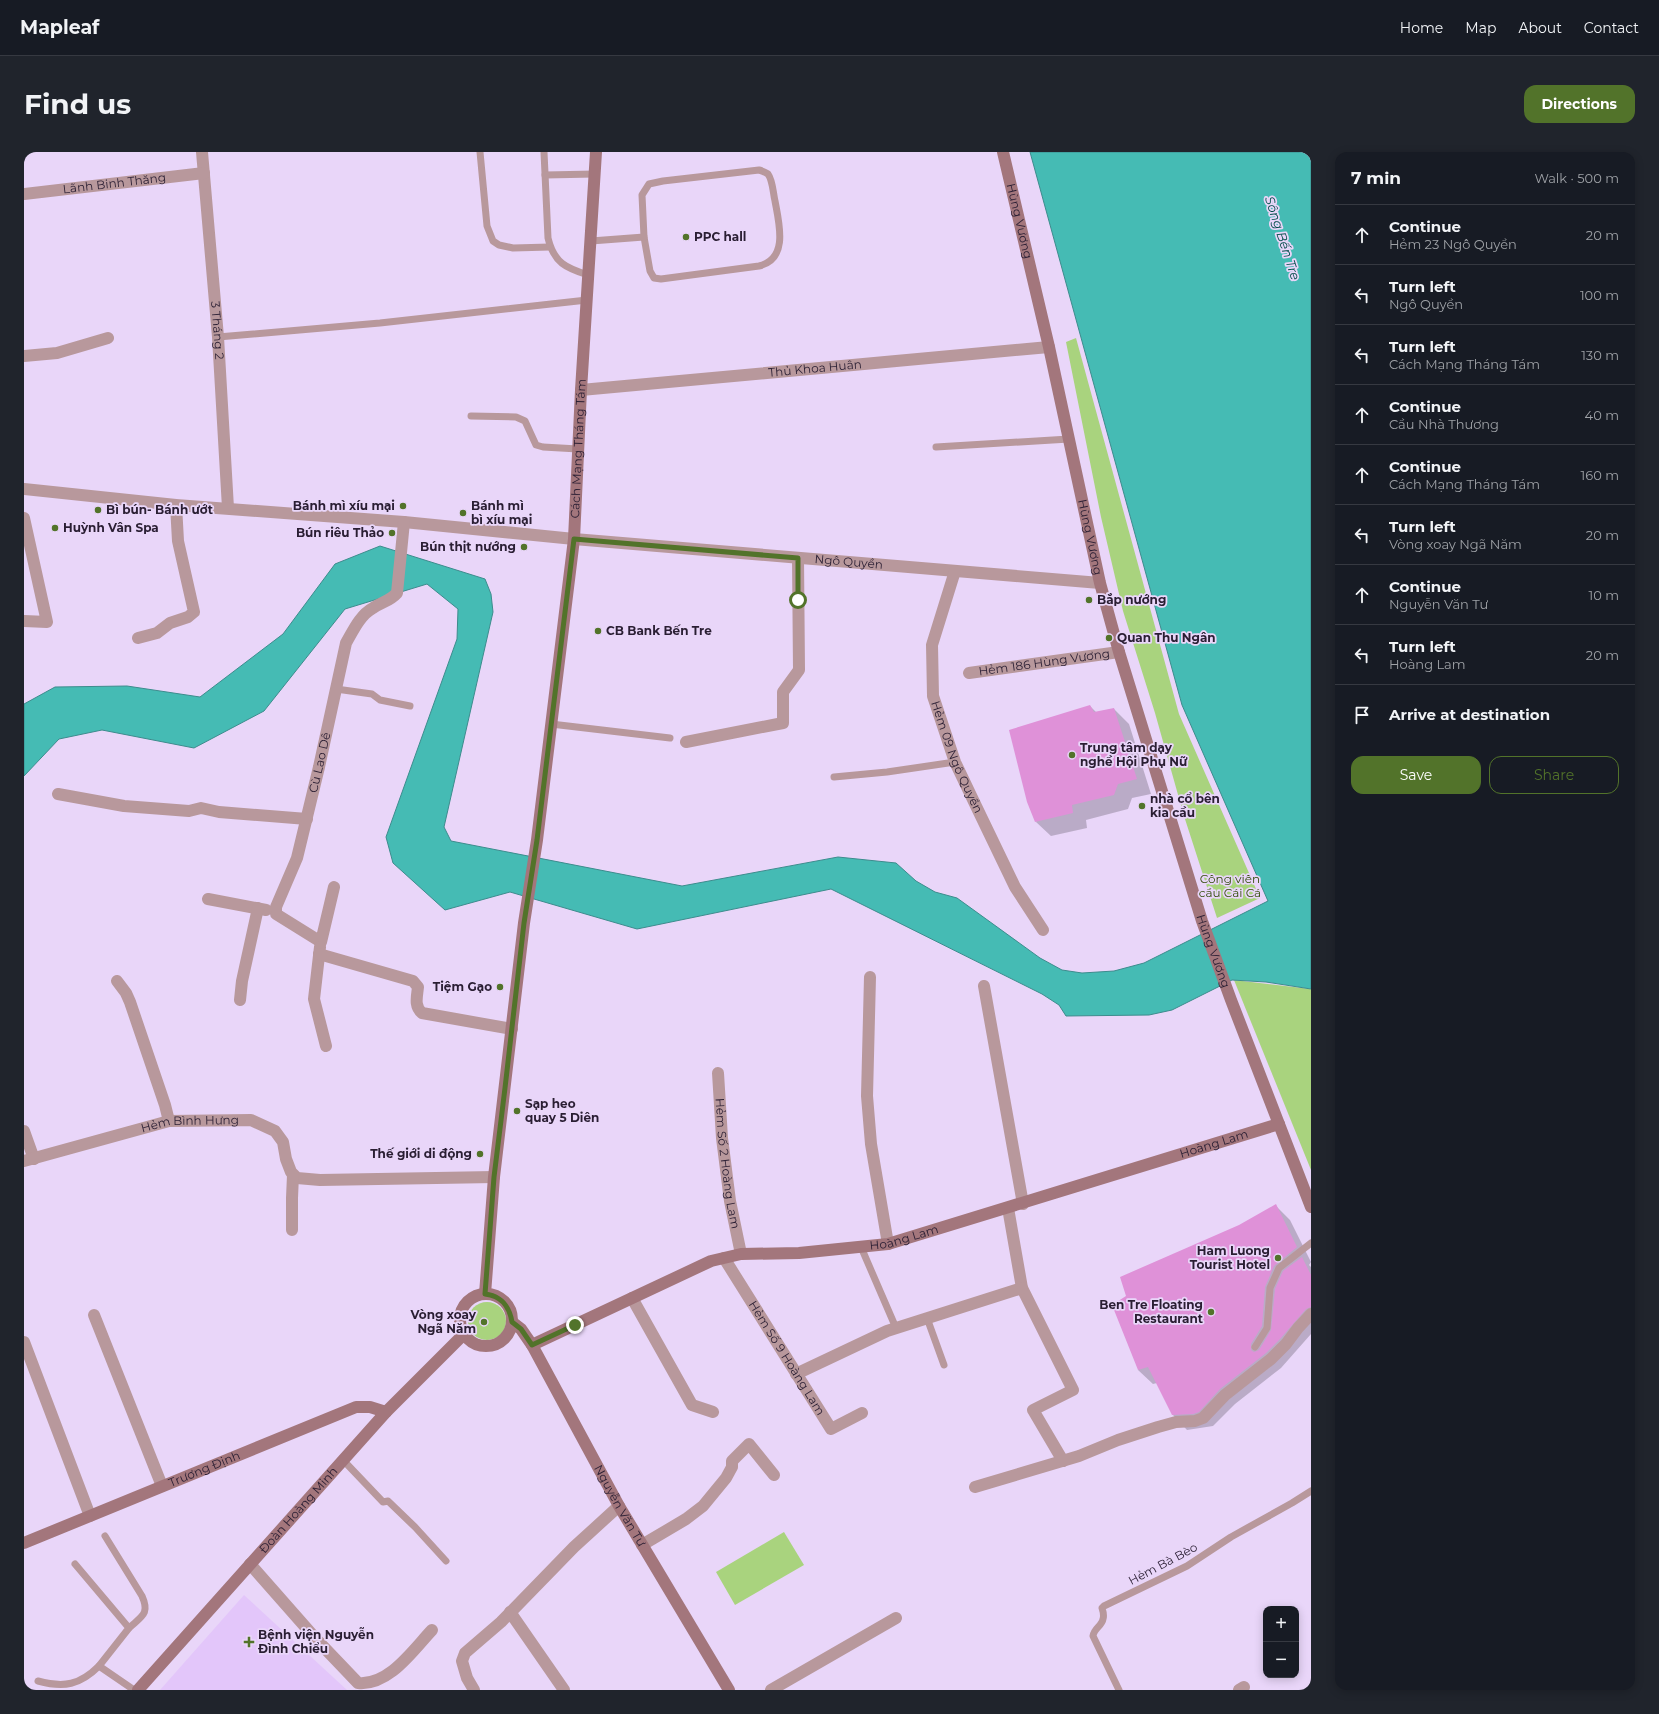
<!DOCTYPE html>
<html lang="en">
<head>
<meta charset="utf-8">
<style>
	body { margin:0; font-family:Montserrat,sans-serif; background:#20242c; color:#f1f3f6 }
	.controls { position:absolute; right:12px; bottom:12px; display:grid; overflow:hidden; border-radius:8px; box-shadow:0 2px 10px #0003 }
	.controls button { width:36px; height:36px; display:grid; place-items:center; padding:0; border:0; border-bottom:1px solid #363941; background:#171b24; color:#f1f3f6; font:20px sans-serif }
	.stop { position:absolute; width:12px; height:12px; margin:-9px; border:3px solid #52732a; border-radius:50%; background:#fff }
	.stop.end { background:#52732a; border-color:#fff; box-shadow:0 1px 4px #0008 }
	.list { margin:0; padding:0; list-style:none }
	h2 { display:flex; justify-content:space-between; align-items:center; height:52px; margin:0; padding:0 16px; font-size:17px }
	h2 small { font-size:13px; font-weight:400; color:#9ea1a6 }
	.list li { display:grid; grid-template-columns:26px 1fr auto; gap:12px; align-items:center; box-sizing:border-box; height:60px; padding:0 16px; border-top:1px solid #363941 }
	.list b { display:block; font-size:15px; white-space:nowrap }
	.list p { margin:0; font-size:13px; white-space:nowrap; color:#9ea1a6 }
	.list em { font-size:13px; font-style:normal; color:#9ea1a6 }
	.actions { display:flex; gap:8px; padding:12px 16px }
	.actions a { flex:1; padding:9px 0; border:1px solid #52732a; border-radius:12px; text-align:center; font-size:14px; color:#52732a }
	.actions .main { background:#52732a; color:#fff }
	.icon { flex:none; width:22px; height:22px; fill:none; stroke:currentColor; stroke-width:2; stroke-linecap:round; stroke-linejoin:round }
	.map { position:relative; flex:none; width:1287px; height:1538px; overflow:hidden; border-radius:12px }
	header { display:flex; align-items:center; gap:24px; box-sizing:border-box; height:56px; padding:0 20px; background:#171b24; border-bottom:1px solid #363941 }
	header strong { font-size:19px }
	nav { display:flex; gap:22px; margin-inline-start:auto; font-size:14px }
	.intro { display:flex; align-items:center; justify-content:space-between; box-sizing:border-box; height:96px; padding:0 24px }
	h1 { margin:0; font-size:28px }
	.button { padding:10px 18px; border-radius:12px; background:#52732a; color:#fff; font-size:14px; font-weight:700 }
	main { display:flex; gap:24px; padding:0 24px }
	aside { flex:1; background:#171b24; border-radius:12px; box-shadow:0 2px 10px #0003 }
	.map>svg:first-child { display:block }
	.built { fill:#e3c6fa }
	.green { fill:#a9d37e }
	.water { fill:#45bbb4; stroke:#3d8c8d }
	.shadow { fill:#0003 }
	.building { fill:#df91d8 }
	.lines { fill:none; stroke-linecap:round; stroke-linejoin:round }
	.lane { stroke:#b8989c; stroke-width:7 }
	.street { stroke:#b8989c; stroke-width:12 }
	.secondary { stroke:#a3767c; stroke-width:12 }
	.route { stroke:#52732a; stroke-width:5 }
	.poi-dot { fill:#52732a; stroke:#e9d6f9; stroke-width:1.5 }
	.labels { text-anchor:middle; stroke-width:3.5; stroke-linejoin:round; paint-order:stroke }
	.street-label { font-size:12px; fill:#2a1e33; stroke:#e9d6f9 }
	.poi-label { font-size:12px; font-weight:bold; fill:#2a1e33; stroke:#e9d6f9; text-anchor:start }
	.park-label { font-size:12px; fill:#324d09; stroke:#e9d6f9 }
	.water-label { font-size:13px; font-style:italic; fill:#004b47; stroke:#e9d6f9 }
</style>
</head>
<body>
<header>
<strong>Mapleaf</strong>
<nav><a>Home</a><a>Map</a><a>About</a><a>Contact</a></nav>
</header>
<div class="intro"><h1>Find us</h1><a class="button">Directions</a></div>
<main>
<div class="map">
<svg width="1287" height="1538" viewBox="0 0 1287 1538">
	<rect width="100%" height="100%" fill="#e9d6f9"/>
	<path class="built" d="M220 1443 323 1538H136Z"/>
	<g class="green">
		<path d="M1052 186 1155 562 1236 746 1193 766 1160 664 1131 561 1099 459 1077 365 1042 190Z"/>
		<path d="M1210 828 1287 837V1018Z"/>
		<circle cx="463" cy="1169" r="19"/>
		<path d="M760 1380 780 1413 711 1453 692 1420Z"/>
	</g>
	<path class="water" d="M1006 0H1287V837L1242 830 1208 828 1148 858 1125 863 1042 864 1035 853 1018 842 807 737 613 777 486 740 421 758 369 711 362 685 433 487 434 457 403 432 321 457 240 559 170 596 78 578 35 587 0 624V552L31 535 103 534 176 545 259 482 311 412 356 394 461 427 467 442 469 460 420 675 427 689 658 734 814 705 872 711 892 729 911 740 933 746 1016 806 1038 818 1058 821 1090 819 1120 811 1244 749 1158 553Z"/>
	<g class="shadow">
		<path d="M1066 554 1073 561 1090 557 1105 572 1127 642 1108 646 1104 657 1062 668 1063 676 1027 684 1012 670Z"/>
		<path d="M1252 1054 1266 1068 1287 1110 1285 1113 1287 1115V1182L1257 1216 1211 1252 1189 1274 1163 1278 1149 1263 1133 1231 1129 1232 1114 1218 1215 1074Z"/>
	</g>
	<g class="building">
		<path d="M1066 553 1070 560 1090 556 1113 627 1094 632 1090 643 1048 653 1049 661 1011 670 1003 650 985 578Z"/>
		<path d="M1252 1052 1273 1095 1250 1114 1241 1135 1238 1174 1227 1192V1198L1230 1200 1235 1198 1247 1178 1251 1137 1259 1119 1278 1105 1287 1123V1155L1282 1157 1256 1187 1242 1201 1196 1237 1175 1260 1169 1262 1148 1263 1124 1215 1114 1218 1088 1153 1102 1144 1096 1125 1215 1073Z"/>
	</g>
	<g class="lines">
		<g class="lane">
			<path d="M456 0 463 74 469 89 475 93 489 96 526 95"/>
			<path d="M520 0 524 86C530 111 542 116 564 123"/>
			<path d="M735 18C739 19 741 20 744 22 749 29 749 41 751 49 755 71 765 107 735 114L637 127 630 126 626 119 620 85 618 43 625 32 639 29Z"/>
			<path d="M521 23 571 22"/>
			<path d="M567 89 620 85"/>
			<path d="M194 185 356 171 563 148"/>
			<path d="M447 264 492 265 501 269 512 293 519 295 554 297"/>
			<path d="M912 295 1045 287"/>
			<path d="M312 537 348 542 356 548 386 554"/>
			<path d="M527 572 646 586"/>
			<path d="M810 625 863 620 931 610"/>
			<path d="M837 1095 872 1176"/>
			<path d="M903 1166 920 1213"/>
			<path d="M1231 1195 1243 1176 1246 1136 1255 1116 1287 1091"/>
			<path d="M319 1308 359 1350 364 1349 391 1375 422 1409"/>
			<path d="M81 1384 118 1444C126 1462 118 1464 105 1476"/>
			<path d="M51 1412 105 1476 75 1514 110 1538"/>
			<path d="M14 1529C40 1536 56 1533 75 1514"/>
			<path d="M1095 1538 1069 1484C1070 1476 1078 1474 1079 1467 1080 1464 1079 1459 1078 1456L1080 1454 1163 1414 1207 1385 1268 1351 1287 1339"/>
		</g>
		<g class="street">
			<path id="s1" d="M178 0 194 185 204 356"/>
			<path id="s2" d="M0 42 180 21"/>
			<path d="M0 204 33 201 84 186"/>
			<path id="s3" d="M557 238 1025 195"/>
			<path id="s4" d="M0 337 152 353 380 370 550 387 1076 431"/>
			<path d="M0 366 23 470 0 469"/>
			<path id="s5" d="M931 419 908 493 909 544 931 610 952 654 991 735 1019 778"/>
			<path d="M114 486 133 481 146 471 164 465 170 460 154 389 152 353"/>
			<path id="s6" d="M945 521 1095 500"/>
			<path d="M662 590 759 571V540L775 518 774 406"/>
			<path d="M34 642 100 654 165 659 177 656 195 660 283 667"/>
			<path id="s7" d="M310 735 297 790 252 762V755L273 706 295 615 322 491C329 479 336 463 349 456 358 450 366 449 373 441L380 370"/>
			<path d="M184 747 242 758"/>
			<path d="M296 795 290 847 302 894"/>
			<path d="M295 802 389 829 394 835C393 845 390 854 398 861L488 877"/>
			<path d="M846 825 843 944 847 992 864 1092"/>
			<path d="M93 829 102 841 106 850 141 953 145 969"/>
			<path d="M960 834 999 1052"/>
			<path d="M216 848 218 829 234 756"/>
			<path id="s8" d="M694 921 698 986 706 1049 717 1102"/>
			<path d="M0 979 10 1007"/>
			<path id="s9" d="M0 1009 145 969 227 968 251 979 259 990 262 1007 267 1020 273 1026 296 1028 470 1025"/>
			<path d="M984 1056 998 1136 1049 1238 1009 1258 1039 1309"/>
			<path d="M268 1078V1046L269 1023"/>
			<path id="s10" d="M700 1106 807 1277 838 1261"/>
			<path d="M608 1146 668 1253 689 1260"/>
			<path d="M70 1163 138 1334"/>
			<path d="M0 1190 66 1364"/>
			<path d="M772 1222 863 1179 998 1136"/>
			<path d="M951 1335 1055 1304 1094 1288 1134 1275 1152 1270 1171 1269 1179 1266 1201 1243 1247 1207 1262 1192 1274 1176 1287 1162"/>
			<path d="M618 1393 662 1367 679 1354 702 1326 708 1315V1309L725 1292 750 1323"/>
			<path d="M226 1412 292 1487 334 1531C365 1534 389 1498 408 1478"/>
			<path d="M486 1460 540 1538"/>
			<path d="M450 1538 443 1526 438 1509 441 1501 477 1470 550 1395 595 1354"/>
			<path d="M747 1538 872 1466"/>
			<path d="M1215 1538 1220 1535"/>
		</g>
		<g class="secondary">
			<path id="s11" d="M979 0 1025 195 1076 431 1095 500 1178 769 1207 848 1287 1055"/>
			<path id="s12" d="M461 1142 470 1025 500 771 513 688 550 387 557 238 572 0"/>
			<circle cx="462" cy="1168" r="26"/>
			<path id="s13" d="M488 1170 497 1177 508 1193 595 1354 705 1538"/>
			<path id="s14" d="M508 1193 687 1109 717 1102 775 1101 864 1092 1255 972"/>
			<path id="s15" d="M0 1391 332 1255H346L362 1260"/>
			<path id="s16" d="M114 1538 362 1260 440 1182"/>
		</g>
	</g>
	<g class="lines">
		<path class="route" d="M551 1173 508 1193 497 1177 488 1170C485 1153 477 1144 461 1142L470 1025 481 936 500 771 513 688 550 387 774 406V448"/>
	</g>
	<g class="poi-dot">
		<circle cx="662" cy="85" r="4"/>
		<circle cx="379" cy="354" r="4"/>
		<circle cx="74" cy="358" r="4"/>
		<circle cx="439" cy="361" r="4"/>
		<circle cx="31" cy="376" r="4"/>
		<circle cx="368" cy="381" r="4"/>
		<circle cx="500" cy="395" r="4"/>
		<circle cx="1065" cy="448" r="4"/>
		<circle cx="574" cy="479" r="4"/>
		<circle cx="1085" cy="486" r="4"/>
		<circle cx="1048" cy="603" r="4"/>
		<circle cx="1118" cy="654" r="4"/>
		<circle cx="476" cy="835" r="4"/>
		<circle cx="493" cy="959" r="4"/>
		<circle cx="456" cy="1002" r="4"/>
		<circle cx="1254" cy="1106" r="4"/>
		<circle cx="1187" cy="1160" r="4"/>
		<circle cx="460" cy="1170" r="4"/>
		<path d="M223 1484h4v4h4v4h-4v4h-4v-4h-4v-4h4z"/>
	</g>
	<g class="labels">
		<g class="street-label">
			<text dy="4" stroke="none"><textPath href="#s2" startOffset="91">Lãnh Binh Thăng</textPath></text>
			<text dy="4" stroke="none"><textPath href="#s11" startOffset="71">Hùng Vương</textPath></text>
			<text dy="4" stroke="none"><textPath href="#s1" startOffset="179">3 Tháng 2</textPath></text>
			<text dy="4" stroke="none"><textPath href="#s3" startOffset="235">Thủ Khoa Huân</textPath></text>
			<text dy="4" stroke="none"><textPath href="#s12" startOffset="851">Cách Mạng Tháng Tám</textPath></text>
			<text dy="4" stroke="none"><textPath href="#s11" startOffset="395">Hùng Vương</textPath></text>
			<text dy="4" stroke="none"><textPath href="#s4" startOffset="828">Ngô Quyền</textPath></text>
			<text dy="4" stroke="none"><textPath href="#s6" startOffset="76">Hẻm 186 Hùng Vương</textPath></text>
			<text dy="4" stroke="none"><textPath href="#s5" startOffset="194">Hẻm 09 Ngô Quyền</textPath></text>
			<text dy="4" stroke="none"><textPath href="#s7" startOffset="268">Cù Lao Dê</textPath></text>
			<text dy="4" stroke="none"><textPath href="#s11" startOffset="827">Hùng Vương</textPath></text>
			<text dy="4" stroke="none"><textPath href="#s9" startOffset="171">Hẻm Bình Hưng</textPath></text>
			<text dy="4" stroke="none"><textPath href="#s14" startOffset="717">Hoàng Lam</textPath></text>
			<text dy="4" stroke="none"><textPath href="#s8" startOffset="91">Hẻm Số 2 Hoàng Lam</textPath></text>
			<text dy="4" stroke="none"><textPath href="#s14" startOffset="393">Hoàng Lam</textPath></text>
			<text dy="4" stroke="none"><textPath href="#s10" startOffset="118">Hẻm Số 9 Hoàng Lam</textPath></text>
			<text dy="4" stroke="none"><textPath href="#s15" startOffset="195">Trương Định</textPath></text>
			<text dy="4" stroke="none"><textPath href="#s13" startOffset="214">Nguyễn Văn Tư</textPath></text>
			<text dy="4" stroke="none"><textPath href="#s16" startOffset="241">Đoàn Hoàng Minh</textPath></text>
			<text transform="translate(1139 1412) rotate(-28)" y="4">Hẻm Bà Bèo</text>
		</g>
		<g class="poi-label">
			<text x="670" y="89">PPC hall</text>
			<text x="371" y="358" text-anchor="end">Bánh mì xíu mại</text>
			<text x="447" y="358">Bánh mì<tspan x="447" dy="14">bì xíu mại</tspan></text>
			<text x="82" y="362">Bì bún- Bánh ướt</text>
			<text x="39" y="380">Huỳnh Vân Spa</text>
			<text x="360" y="385" text-anchor="end">Bún riêu Thảo</text>
			<text x="492" y="399" text-anchor="end">Bún thịt nướng</text>
			<text x="1073" y="452">Bắp nướng</text>
			<text x="582" y="483">CB Bank Bến Tre</text>
			<text x="1093" y="490">Quan Thu Ngân</text>
			<text x="1056" y="600">Trung tâm dạy<tspan x="1056" dy="14">nghề Hội Phụ Nữ</tspan></text>
			<text x="1126" y="651">nhà cổ bên<tspan x="1126" dy="14">kia cầu</tspan></text>
			<text x="468" y="839" text-anchor="end">Tiệm Gạo</text>
			<text x="501" y="956">Sạp heo<tspan x="501" dy="14">quay 5 Diên</tspan></text>
			<text x="448" y="1006" text-anchor="end">Thế giới di động</text>
			<text x="1246" y="1103" text-anchor="end">Ham Luong<tspan x="1246" dy="14">Tourist Hotel</tspan></text>
			<text x="1179" y="1157" text-anchor="end">Ben Tre Floating<tspan x="1179" dy="14">Restaurant</tspan></text>
			<text x="452" y="1167" text-anchor="end">Vòng xoay<tspan x="452" dy="14">Ngã Năm</tspan></text>
			<text x="234" y="1487">Bệnh viện Nguyễn<tspan x="234" dy="14">Đình Chiểu</tspan></text>
		</g>
		<g class="park-label">
			<text x="1206" y="731">Công viên<tspan x="1206" dy="14">cầu Cái Cá</tspan></text>
		</g>
		<g class="water-label">
			<text transform="translate(1259 86) rotate(72)" y="5">Sông Bến Tre</text>
		</g>
	</g>
</svg>
<div class="controls">
<button>+</button>
<button>−</button>
</div>
<div class="stop" style="left:774px;top:448px"></div>
<div class="stop end" style="left:551px;top:1173px"></div>
</div>
<aside>
<h2>7 min<small>Walk · 500 m</small></h2>
<ul class="list">
<li><svg class="icon" aria-label="ahead" viewBox="0 0 24 24"><path d="M12 20V5M6 11l6-6 6 6"/></svg><div><b>Continue</b><p>Hẻm 23 Ngô Quyền</p></div><em>20 m</em></li>
<li><svg class="icon" aria-label="left" viewBox="0 0 24 24"><path d="M17 20v-9H6M10 6l-5 5 5 5"/></svg><div><b>Turn left</b><p>Ngô Quyền</p></div><em>100 m</em></li>
<li><svg class="icon" aria-label="left" viewBox="0 0 24 24"><path d="M17 20v-9H6M10 6l-5 5 5 5"/></svg><div><b>Turn left</b><p>Cách Mạng Tháng Tám</p></div><em>130 m</em></li>
<li><svg class="icon" aria-label="ahead" viewBox="0 0 24 24"><path d="M12 20V5M6 11l6-6 6 6"/></svg><div><b>Continue</b><p>Cầu Nhà Thương</p></div><em>40 m</em></li>
<li><svg class="icon" aria-label="ahead" viewBox="0 0 24 24"><path d="M12 20V5M6 11l6-6 6 6"/></svg><div><b>Continue</b><p>Cách Mạng Tháng Tám</p></div><em>160 m</em></li>
<li><svg class="icon" aria-label="left" viewBox="0 0 24 24"><path d="M17 20v-9H6M10 6l-5 5 5 5"/></svg><div><b>Turn left</b><p>Vòng xoay Ngã Năm</p></div><em>20 m</em></li>
<li><svg class="icon" aria-label="ahead" viewBox="0 0 24 24"><path d="M12 20V5M6 11l6-6 6 6"/></svg><div><b>Continue</b><p>Nguyễn Văn Tư</p></div><em>10 m</em></li>
<li><svg class="icon" aria-label="left" viewBox="0 0 24 24"><path d="M17 20v-9H6M10 6l-5 5 5 5"/></svg><div><b>Turn left</b><p>Hoàng Lam</p></div><em>20 m</em></li>
<li><svg class="icon" aria-label="arrive" viewBox="0 0 24 24"><path d="M6 21V4h12l-3 4 3 4H6"/></svg><div><b>Arrive at destination</b></div></li>
</ul>
<div class="actions"><a class="main">Save</a><a>Share</a></div>
</aside>
</main>
</body>
</html>
